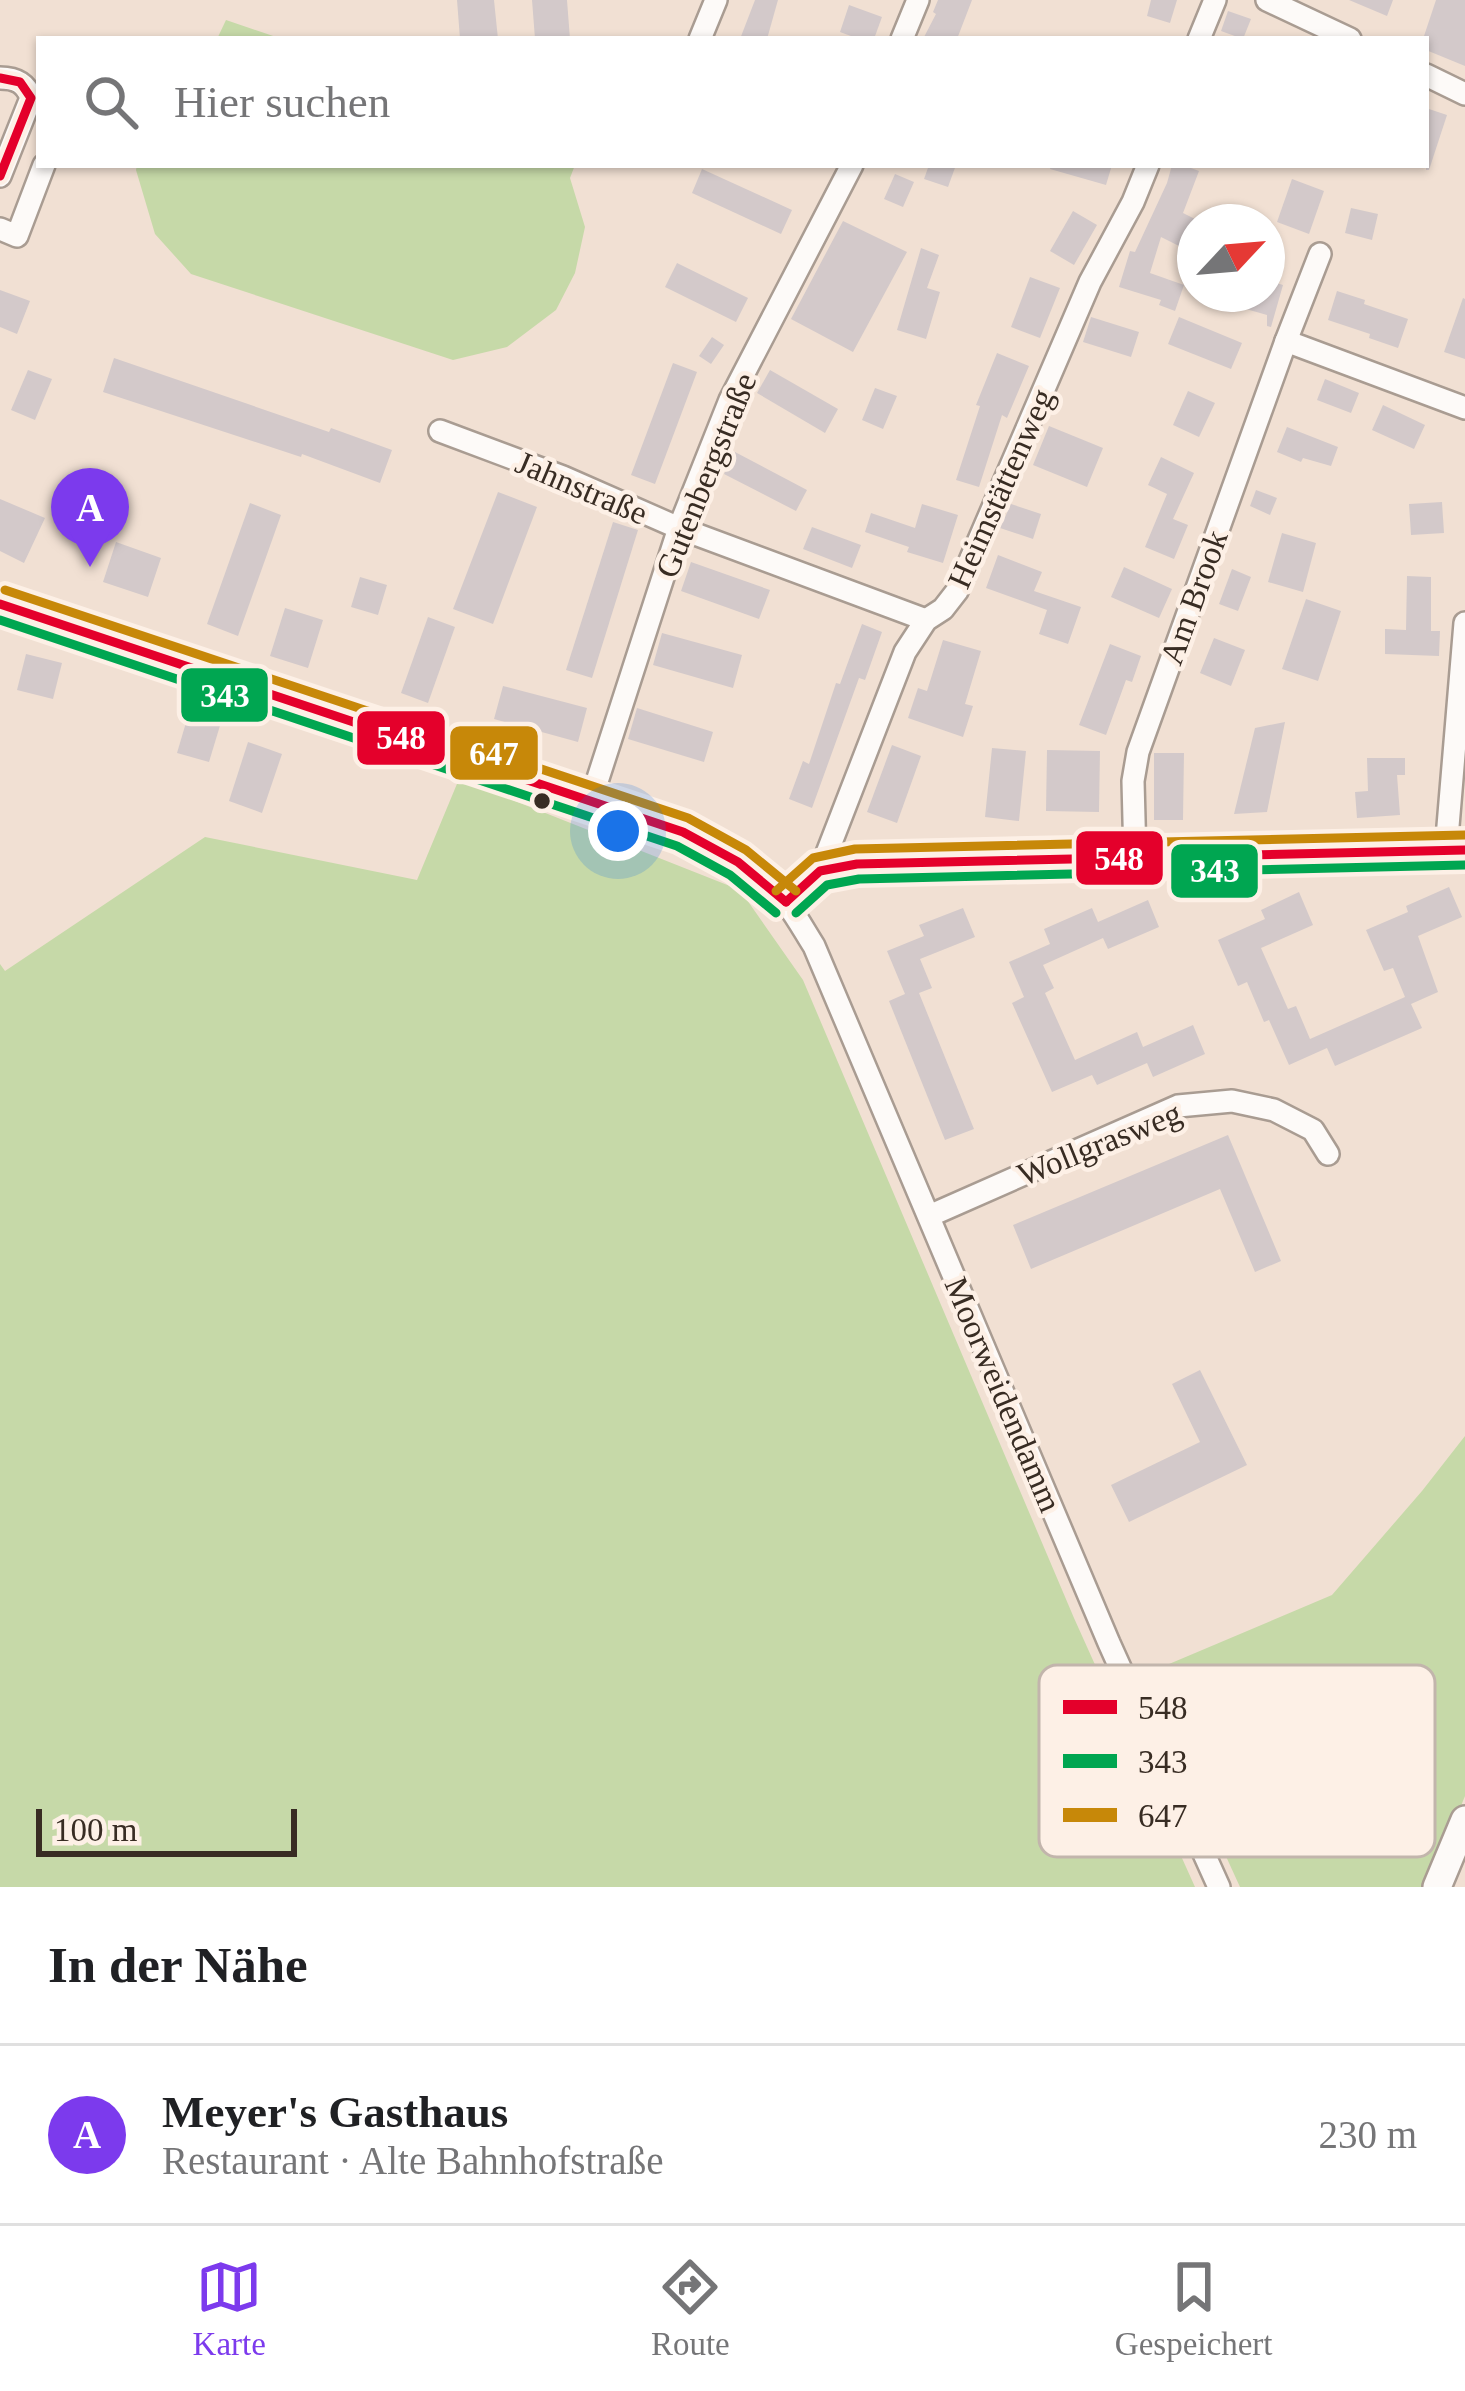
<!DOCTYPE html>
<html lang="de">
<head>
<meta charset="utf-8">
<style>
	body { margin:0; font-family:"Times New Roman",serif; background:#f6f6f6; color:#202124 }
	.compass { position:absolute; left:1177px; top:204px; width:108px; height:108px; border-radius:50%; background:#fff; box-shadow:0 3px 9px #0004; rotate:64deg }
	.scale { position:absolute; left:36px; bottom:30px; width:261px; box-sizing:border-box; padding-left:12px; border:6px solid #382c23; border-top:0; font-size:33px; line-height:42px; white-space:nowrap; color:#382c23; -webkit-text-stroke:9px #fdf0e6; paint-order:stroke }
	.you { position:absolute; left:618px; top:831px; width:42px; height:42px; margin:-30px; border:9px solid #fff; border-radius:50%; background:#1a73e8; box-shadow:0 0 0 18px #1a73e833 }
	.badge { display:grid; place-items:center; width:78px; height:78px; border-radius:50%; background:#7c3aed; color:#fff; font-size:39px; font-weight:700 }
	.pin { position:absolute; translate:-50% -99px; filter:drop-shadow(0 3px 6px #0008) }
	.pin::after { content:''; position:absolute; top:63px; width:42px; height:36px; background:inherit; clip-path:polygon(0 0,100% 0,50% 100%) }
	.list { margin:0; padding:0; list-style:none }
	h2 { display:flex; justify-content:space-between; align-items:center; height:156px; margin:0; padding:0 48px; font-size:51px }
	h2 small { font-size:39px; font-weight:400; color:#757577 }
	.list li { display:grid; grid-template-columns:78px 1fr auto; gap:36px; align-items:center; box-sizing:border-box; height:180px; padding:0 48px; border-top:3px solid #e0e0e0 }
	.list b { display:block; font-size:45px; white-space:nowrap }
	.list p { margin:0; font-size:39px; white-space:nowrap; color:#757577 }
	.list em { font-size:39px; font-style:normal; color:#757577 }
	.icon { flex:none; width:66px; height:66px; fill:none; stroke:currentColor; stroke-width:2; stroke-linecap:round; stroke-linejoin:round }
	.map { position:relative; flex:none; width:1465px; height:1887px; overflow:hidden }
	.search { position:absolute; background:#fff; box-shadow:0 3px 9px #0004; left:36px; right:36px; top:36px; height:132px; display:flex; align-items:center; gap:30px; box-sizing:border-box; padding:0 42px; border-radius:0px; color:#757577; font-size:45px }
	.sheet { height:336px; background:#fff }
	nav { display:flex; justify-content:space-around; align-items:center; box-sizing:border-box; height:168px; border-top:3px solid #e0e0e0; background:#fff; font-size:33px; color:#757577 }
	nav a { display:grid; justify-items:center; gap:6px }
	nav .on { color:#7c3aed }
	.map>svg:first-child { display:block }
	.green { fill:#c6d9a8 }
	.building { fill:#d3c9ca }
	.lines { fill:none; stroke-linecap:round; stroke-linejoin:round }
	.minor-casing { stroke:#a99c92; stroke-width:26 }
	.major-casing { stroke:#a99c92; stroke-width:32 }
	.minor { stroke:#fdfaf8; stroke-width:21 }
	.major { stroke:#fdfaf8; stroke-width:27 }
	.bus-1-casing { stroke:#fdf0e6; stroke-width:18 }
	.bus-2-casing { stroke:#fdf0e6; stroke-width:18 }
	.bus-3-casing { stroke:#fdf0e6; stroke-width:18 }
	.bus-1 { stroke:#e4002b; stroke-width:9 }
	.bus-2 { stroke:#00a651; stroke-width:9 }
	.bus-3 { stroke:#c78809; stroke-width:9 }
	.bus-dot { fill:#382c23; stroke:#fdf0e6; stroke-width:4.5 }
	.labels { text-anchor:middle; stroke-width:9; stroke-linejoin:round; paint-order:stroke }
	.street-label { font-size:33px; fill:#382c23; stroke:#fdf0e6 }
	.key { fill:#fdf0e6; stroke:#c2b5ac; stroke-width:3 }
	.key-label { font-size:33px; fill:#382c23 }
	.line-badge { stroke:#fdf0e6; stroke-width:4.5 }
	.badge-label { font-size:33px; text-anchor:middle; font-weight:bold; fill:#fff }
</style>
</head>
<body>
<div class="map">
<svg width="1465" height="1887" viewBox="0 0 1465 1887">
	<rect width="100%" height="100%" fill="#f1e0d3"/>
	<g class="green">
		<path d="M226 20 282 39H217Z"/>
		<path d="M137 165H575L570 178 585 227 575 273 556 310 507 347 453 360 191 274 155 234 136 170Z"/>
		<path d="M459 779 740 890 803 980 1074 1618 1195 1887H0V964L5 971 205 837 417 880Z"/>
		<path d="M1465 1436V1796L1428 1887H1240L1143 1675 1332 1595 1422 1491Z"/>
	</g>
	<g class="building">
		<path d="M457 0H494L498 39H460Z"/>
		<path d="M532 0H567L570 39H535Z"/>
		<path d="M755 0H778L767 39H740Z"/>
		<path d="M938 0H972L957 39H923L936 14 933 12Z"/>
		<path d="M1151 0H1177L1170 23 1147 16Z"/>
		<path d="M1349 0H1393L1387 16Z"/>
		<path d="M1436 0H1465V66L1426 50V39H1423Z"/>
		<path d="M849 5 882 17 874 39H859L840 32Z"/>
		<path d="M1228 11 1251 19 1243 39 1221 31Z"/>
		<path d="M1426 108 1447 115 1429 170H1426Z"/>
		<path d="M929 165H956L948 187 924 179Z"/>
		<path d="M1051 165H1112L1106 185 1050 169Z"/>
		<path d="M1172 165H1183L1199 171 1183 213 1195 219V242L1191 252 1161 237 1150 273 1184 285 1175 311 1159 305 1161 300 1119 287 1130 251 1135 252 1167 183Z"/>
		<path d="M702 169 792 210 781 234 692 193Z"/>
		<path d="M895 174 914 182 903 207 884 199Z"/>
		<path d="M1292 179 1324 191 1309 234 1277 222Z"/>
		<path d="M1351 208 1378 214 1372 240 1345 233Z"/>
		<path d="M1073 211 1097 225 1074 265 1050 251Z"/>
		<path d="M843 221 907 252 853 352 791 319Z"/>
		<path d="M921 248 939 255 927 288 940 292 926 339 897 330Z"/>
		<path d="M677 263 748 298 736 322 665 287Z"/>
		<path d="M1030 277 1060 288 1040 338 1011 327Z"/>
		<path d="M1267 280 1283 285 1271 327 1267 326V315L1239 307 1243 294H1267Z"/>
		<path d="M0 290 30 301 17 334 0 327Z"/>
		<path d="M1337 291 1365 300 1364 304 1408 319 1398 348 1369 338 1370 334 1328 320Z"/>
		<path d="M1463 298 1465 299V359L1444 352Z"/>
		<path d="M1091 317 1139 332 1131 357 1083 342Z"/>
		<path d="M1179 317 1242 343 1231 369 1168 344Z"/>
		<path d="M712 337 724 345 711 364 699 356Z"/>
		<path d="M997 353 1029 366 1007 418 1002 415 979 487 956 480 980 406 976 405Z"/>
		<path d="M114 358 329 432 331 428 392 450 380 483 302 454 301 457 103 392Z"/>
		<path d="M673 363 697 372 655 484 631 475Z"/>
		<path d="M28 370 52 379 35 420 11 410Z"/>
		<path d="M770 370 838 409 825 433 757 393Z"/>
		<path d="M1325 379 1359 393 1351 413 1317 400Z"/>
		<path d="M875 388 897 396 883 429 862 420Z"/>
		<path d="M1188 391 1215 403 1199 437 1173 425Z"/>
		<path d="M1383 405 1425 425 1414 449 1372 430Z"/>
		<path d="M1049 426 1103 448 1087 487 1033 465Z"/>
		<path d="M1287 427 1338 447 1331 466 1303 458 1301 462 1277 452Z"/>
		<path d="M735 452 807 490 796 511 724 474Z"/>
		<path d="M1161 457 1194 473 1173 519 1188 525 1174 559 1145 547 1167 494 1148 485Z"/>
		<path d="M1256 490 1277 498 1270 515 1250 506Z"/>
		<path d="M498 492 537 507 493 624 453 609Z"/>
		<path d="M0 499 45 518 24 563 0 551Z"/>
		<path d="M1442 502 1444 533 1411 535 1409 504Z"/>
		<path d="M250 503 281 515 238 636 207 624Z"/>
		<path d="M922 504 958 515 943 563 907 552 909 547 865 532 871 513 915 528Z"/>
		<path d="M1011 504 1041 514 1033 539 1000 528Z"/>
		<path d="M613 522 638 530 592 678 566 670Z"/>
		<path d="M812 527 861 545 852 568 803 549Z"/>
		<path d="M1282 533 1316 543 1303 592 1268 582Z"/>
		<path d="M116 542 161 558 148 597 103 582Z"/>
		<path d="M998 555 1042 572 1034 591 1081 607 1068 644 1039 634 1047 610 986 588Z"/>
		<path d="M691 562 770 590 759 619 681 591Z"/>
		<path d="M1124 567 1172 589 1159 618 1111 597Z"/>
		<path d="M1232 569 1251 577 1238 611 1219 604Z"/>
		<path d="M1407 576 1431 577V631H1440L1439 656 1385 654V629L1406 630Z"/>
		<path d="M360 577 387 585 378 615 351 607Z"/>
		<path d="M1306 599 1341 611 1318 681 1282 669Z"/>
		<path d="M285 608 323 620 308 668 270 656Z"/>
		<path d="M428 617 455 627 428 703 401 693Z"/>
		<path d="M862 624 882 632 865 680 859 678 812 808 789 799 803 761 809 764 836 683 840 684Z"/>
		<path d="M662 633 742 655 733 688 653 665Z"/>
		<path d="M1214 638 1245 650 1231 686 1200 673Z"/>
		<path d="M943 640 981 651 965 704 973 706 963 737 908 718 918 688 927 691Z"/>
		<path d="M1110 644 1141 656 1132 682 1126 680 1106 735 1079 725Z"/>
		<path d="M26 654 62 663 53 699 17 690Z"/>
		<path d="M503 686 587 708 578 742 494 719Z"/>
		<path d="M637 708 713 732 704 762 628 739Z"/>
		<path d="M190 709 222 719 209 762 177 753Z"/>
		<path d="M1285 722 1267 812 1234 814 1255 728Z"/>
		<path d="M248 742 282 754 262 813 229 801Z"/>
		<path d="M892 745 921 756 897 823 867 812Z"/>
		<path d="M992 748 1026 751 1019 821 985 817Z"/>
		<path d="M1047 750 1100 751 1099 812 1046 811Z"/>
		<path d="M1154 753H1184L1183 820H1154Z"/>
		<path d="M1367 758H1405V775H1397L1400 815 1357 818 1355 792 1368 791Z"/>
		<path d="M1449 887 1462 917 1418 936 1438 992 1411 1004 1422 1028 1335 1066 1327 1048 1289 1065 1269 1020 1264 1022 1247 982 1238 986 1218 940 1265 919 1261 910 1299 892 1313 925 1261 948 1288 1009 1296 1006 1310 1039 1405 997 1393 968 1384 971 1366 930 1408 912 1406 906Z"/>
		<path d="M1148 900 1159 927 1108 949 1103 938 1043 965 1054 988 1045 993 1075 1060 1137 1032 1143 1047 1193 1025 1205 1054 1153 1077 1147 1063 1097 1085 1092 1075 1052 1092 1012 1003 1024 997 1009 962 1050 944 1044 929 1092 908 1098 922Z"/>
		<path d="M963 908 975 937 920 959 932 988 919 993 974 1129 945 1140 889 1001 905 994 887 951 924 936 919 925Z"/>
		<path d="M1228 1135 1281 1261 1255 1272 1220 1189 1031 1269 1013 1225Z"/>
		<path d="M1200 1370 1247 1465 1129 1522 1111 1485 1200 1442 1172 1384Z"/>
	</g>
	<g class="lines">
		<g class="minor-casing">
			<g id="minor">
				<path d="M1267 0 1350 39"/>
				<path d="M700 39 716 0"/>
				<path d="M902 39 918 0"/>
				<path d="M1199 39 1215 0"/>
				<path d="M1426 75 1465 94"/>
				<path d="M0 78C16 78 26 83 31 98L0 176"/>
				<path d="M0 229 17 236 44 165"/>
				<path d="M1286 341 1465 408"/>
				<path d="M440 431 563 477 679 528 926 620"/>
				<path d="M0 604 683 832C720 851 761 870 787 904 797 917 805 932 814 946L1109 1643 1219 1887"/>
				<path d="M591 800 679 528 730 400 852 165"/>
				<path d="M1446 850 1465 623"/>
				<path d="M1135 858 1133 781 1138 752 1286 341 1320 254"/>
				<path d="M820 871 905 652 926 620 943 609 957 591 1090 282 1133 202 1148 165"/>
				<path d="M786 902 820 871 857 864 1465 850"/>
				<path d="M929 1216 1178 1106 1232 1101 1274 1110 1313 1130 1328 1154"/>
			</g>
		</g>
		<g class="major-casing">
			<path id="major" d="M1437 1887 1465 1820"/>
		</g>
		<use href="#minor" class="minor"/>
		<use href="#major" class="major"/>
		<g class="bus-1-casing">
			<g id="bus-1">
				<path d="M0 78 20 82 31 98 0 176"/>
				<path d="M0 604 683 832 738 862 786 902"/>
				<path d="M786 902 820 871 857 864 1465 850"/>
			</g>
		</g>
		<g class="bus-2-casing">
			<g id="bus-2">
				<path d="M0 620 677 846 730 875 776 913"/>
				<path d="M796 913 827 885 859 879 1465 865"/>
			</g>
		</g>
		<g class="bus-3-casing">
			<g id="bus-3">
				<path d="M5 590 688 818 746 850 796 891"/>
				<path d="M776 891 813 858 855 849 1465 835"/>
			</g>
		</g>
		<use href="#bus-1" class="bus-1"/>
		<use href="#bus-2" class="bus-2"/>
		<use href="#bus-3" class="bus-3"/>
	</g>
	<circle class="bus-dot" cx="542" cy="801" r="10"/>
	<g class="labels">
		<g class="street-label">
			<text transform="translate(705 475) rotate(-68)" y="12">Gutenbergstraße</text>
			<text transform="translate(582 487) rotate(23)" y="12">Jahnstraße</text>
			<text transform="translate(1000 488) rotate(-66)" y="12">Heimstättenweg</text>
			<text transform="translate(1193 597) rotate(-70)" y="12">Am Brook</text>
			<text transform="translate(1099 1143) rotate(-22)" y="12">Wollgrasweg</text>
			<text transform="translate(1004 1394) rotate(67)" y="12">Moorweidendamm</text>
		</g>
	</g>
	<rect x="1039" y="1665" width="396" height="192" rx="18" class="key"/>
	<rect x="1063" y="1700" width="54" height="14" fill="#e4002b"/>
	<rect x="1063" y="1754" width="54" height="14" fill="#00a651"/>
	<rect x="1063" y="1808" width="54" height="14" fill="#c78809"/>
	<g class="key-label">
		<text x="1138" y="1719">548</text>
		<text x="1138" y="1773">343</text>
		<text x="1138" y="1827">647</text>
	</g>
	<g class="line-badge">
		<rect x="179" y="666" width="91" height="58" rx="12" fill="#00a651"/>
		<rect x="355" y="709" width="92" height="58" rx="12" fill="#e4002b"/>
		<rect x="448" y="724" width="92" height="58" rx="12" fill="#c78809"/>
		<rect x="1074" y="829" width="91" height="58" rx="12" fill="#e4002b"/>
		<rect x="1169" y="842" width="91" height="58" rx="12" fill="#00a651"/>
	</g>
	<g class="badge-label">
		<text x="225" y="707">343</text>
		<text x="401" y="749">548</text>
		<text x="494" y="765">647</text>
		<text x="1119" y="870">548</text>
		<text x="1215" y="882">343</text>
	</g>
</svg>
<svg class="compass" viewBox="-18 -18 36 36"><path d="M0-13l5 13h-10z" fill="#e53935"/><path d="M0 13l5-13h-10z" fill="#757577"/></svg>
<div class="scale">100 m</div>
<div class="you"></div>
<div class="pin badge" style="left:90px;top:567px">A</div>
<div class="search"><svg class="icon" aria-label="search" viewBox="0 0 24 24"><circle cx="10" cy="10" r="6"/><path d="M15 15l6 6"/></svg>Hier suchen</div>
</div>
<section class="sheet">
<h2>In der Nähe<small></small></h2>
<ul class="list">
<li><span class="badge">A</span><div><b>Meyer's Gasthaus</b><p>Restaurant · Alte Bahnhofstraße</p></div><em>230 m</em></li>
</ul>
</section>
<nav>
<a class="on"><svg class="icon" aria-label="map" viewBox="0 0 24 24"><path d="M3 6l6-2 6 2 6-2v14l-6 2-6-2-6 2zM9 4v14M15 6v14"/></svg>Karte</a>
<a><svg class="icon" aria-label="directions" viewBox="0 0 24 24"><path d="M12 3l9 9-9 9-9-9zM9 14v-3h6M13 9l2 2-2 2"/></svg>Route</a>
<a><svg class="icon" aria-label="saved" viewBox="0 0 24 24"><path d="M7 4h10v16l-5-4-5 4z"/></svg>Gespeichert</a>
</nav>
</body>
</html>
